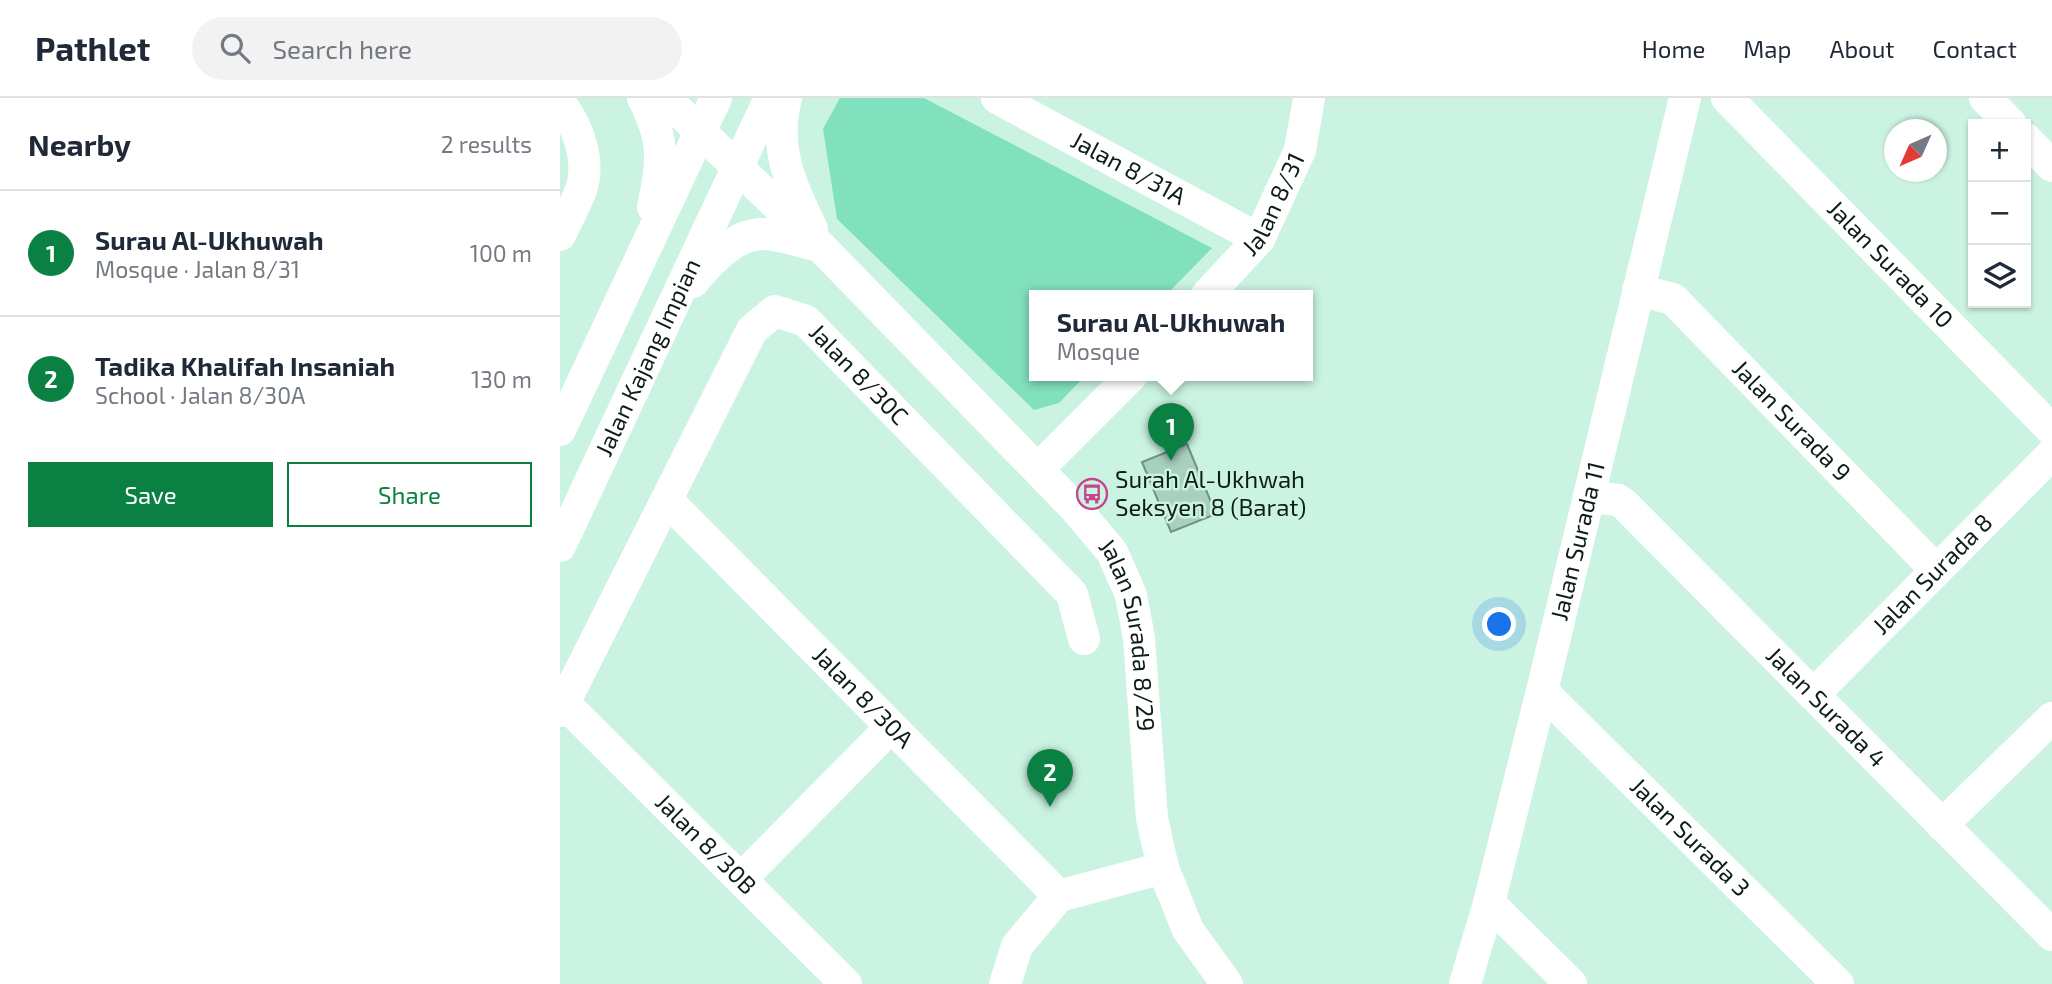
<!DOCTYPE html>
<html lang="en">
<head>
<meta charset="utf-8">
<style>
	body { margin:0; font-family:"Exo 2",sans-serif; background:#f2f2f3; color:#1f2937 }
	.controls { position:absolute; right:21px; top:21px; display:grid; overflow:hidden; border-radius:0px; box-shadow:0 2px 5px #0004 }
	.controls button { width:63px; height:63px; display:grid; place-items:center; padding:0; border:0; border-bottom:2px solid #e0e1e3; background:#fff; color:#1f2937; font:35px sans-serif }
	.compass { position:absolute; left:1324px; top:21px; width:63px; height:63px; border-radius:50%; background:#fff; box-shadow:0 2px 5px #0004; rotate:225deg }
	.you { position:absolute; left:940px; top:527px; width:24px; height:24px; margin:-18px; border:5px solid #fff; border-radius:50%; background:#1a73e8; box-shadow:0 0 0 10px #1a73e833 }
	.badge { display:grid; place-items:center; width:46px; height:46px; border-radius:50%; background:#0b8043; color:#fff; font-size:23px; font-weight:700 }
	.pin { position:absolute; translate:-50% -58px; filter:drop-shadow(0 2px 4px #0008) }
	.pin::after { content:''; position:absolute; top:37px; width:24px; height:21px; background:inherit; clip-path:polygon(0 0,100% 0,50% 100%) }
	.popup { position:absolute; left:469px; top:192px; width:284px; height:91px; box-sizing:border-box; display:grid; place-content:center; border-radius:0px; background:#fff; filter:drop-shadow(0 2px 5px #0005); font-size:23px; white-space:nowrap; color:#747a83 }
	.popup b { font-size:26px; color:#1f2937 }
	.popup::after { content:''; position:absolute; left:50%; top:100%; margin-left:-14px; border:14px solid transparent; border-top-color:#fff }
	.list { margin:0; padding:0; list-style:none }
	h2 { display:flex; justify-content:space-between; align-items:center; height:91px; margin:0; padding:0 28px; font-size:30px }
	h2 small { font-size:23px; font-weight:400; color:#747a83 }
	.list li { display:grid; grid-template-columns:46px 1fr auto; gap:21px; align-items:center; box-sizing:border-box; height:126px; padding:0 28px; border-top:2px solid #e0e1e3 }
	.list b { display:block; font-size:26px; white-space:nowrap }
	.list p { margin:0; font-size:23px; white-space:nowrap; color:#747a83 }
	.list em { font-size:23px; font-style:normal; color:#747a83 }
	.actions { display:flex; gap:14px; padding:21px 28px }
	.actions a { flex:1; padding:16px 0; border:2px solid #0b8043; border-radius:0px; text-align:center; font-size:24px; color:#0b8043 }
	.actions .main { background:#0b8043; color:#fff }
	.icon { flex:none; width:38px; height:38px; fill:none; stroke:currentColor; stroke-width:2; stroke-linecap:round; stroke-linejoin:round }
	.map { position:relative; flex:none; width:1492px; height:886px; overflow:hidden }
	header { display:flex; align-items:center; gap:42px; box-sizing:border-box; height:98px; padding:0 35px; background:#fff; border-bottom:2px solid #e0e1e3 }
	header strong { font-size:33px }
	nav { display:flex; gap:38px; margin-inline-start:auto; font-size:24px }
	.search { width:490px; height:63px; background:#f2f2f3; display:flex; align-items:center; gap:18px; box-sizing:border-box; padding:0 24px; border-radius:38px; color:#747a83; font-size:26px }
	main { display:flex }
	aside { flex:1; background:#fff }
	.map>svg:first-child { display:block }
	.green { fill:#81e0bd }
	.building { fill:#a8cfbf; stroke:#6d9384; stroke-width:2 }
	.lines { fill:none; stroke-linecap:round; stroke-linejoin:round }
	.minor { stroke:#fff; stroke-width:32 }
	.labels { text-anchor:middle; stroke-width:5; stroke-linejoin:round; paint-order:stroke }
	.street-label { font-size:24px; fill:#0e1d17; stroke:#cbf3e2 }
	.poi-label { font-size:24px; fill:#0e1d17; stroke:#cbf3e2; text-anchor:start }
</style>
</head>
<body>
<header>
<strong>Pathlet</strong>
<div class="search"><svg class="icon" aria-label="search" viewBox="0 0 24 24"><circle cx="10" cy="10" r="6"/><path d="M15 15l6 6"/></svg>Search here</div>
<nav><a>Home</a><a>Map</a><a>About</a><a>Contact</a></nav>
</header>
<main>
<aside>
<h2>Nearby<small>2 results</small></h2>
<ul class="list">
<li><span class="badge">1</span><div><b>Surau Al-Ukhuwah</b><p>Mosque · Jalan 8/31</p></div><em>100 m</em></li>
<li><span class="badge">2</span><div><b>Tadika Khalifah Insaniah</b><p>School · Jalan 8/30A</p></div><em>130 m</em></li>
</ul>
<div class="actions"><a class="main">Save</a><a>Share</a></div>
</aside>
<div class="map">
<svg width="1492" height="886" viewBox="0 0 1492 886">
	<rect width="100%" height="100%" fill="#cbf3e2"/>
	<path class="green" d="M280 0H364L652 150 606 197H475V277H526L499 305 474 312 277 121 263 31Z"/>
	<path class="building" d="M627 346 656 416 611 434 582 364Z"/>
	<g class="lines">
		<g class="minor">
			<path d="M83 0C105 43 103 63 93 109"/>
			<path id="s1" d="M105 0 260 148 515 410 552 454 571 497 579 540 592 720 603 770 628 832 667 886"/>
			<path d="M226 0C213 50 231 87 252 131"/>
			<path id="s2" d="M437 0 699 141"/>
			<path id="s3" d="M1167 0 1492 332"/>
			<path d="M1425 0 1451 26"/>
			<path d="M0 5C18 28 31 63 21 92 15 107 7 122 0 137"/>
			<path d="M1466 41 1492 68"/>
			<path d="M133 184C150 163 176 134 205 136 223 137 241 144 259 148"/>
			<path id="s4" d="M1078 192 1113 201 1376 472"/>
			<path id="s5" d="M647 197 699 141 740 52 749 0"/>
			<path d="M0 332 156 0"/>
			<path d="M478 371 572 277"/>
			<path id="s6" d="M1030 399 1058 402 1064 406 1492 837"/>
			<path id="s7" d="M107 402 499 798"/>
			<path id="s8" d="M0 448 210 0"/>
			<path id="s9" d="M982 593 1278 886"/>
			<path id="s10" d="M1253 597 1492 356"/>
			<path id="s11" d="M4 605 286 886"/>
			<path id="s12" d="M0 613 192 232 215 213 246 223 512 496 524 541"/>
			<path d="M1382 727 1492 620"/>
			<path d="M181 781 331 629"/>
			<path d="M499 798 603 770"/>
			<path d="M929 805 1011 886"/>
			<path d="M445 886 457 848 499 798"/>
			<path id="s13" d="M905 886 929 805 982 593 1125 0"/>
		</g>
	</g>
	<defs>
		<g id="bus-ring" transform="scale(1.575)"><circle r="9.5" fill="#cbf3e2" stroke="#c5458f" stroke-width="1.5"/><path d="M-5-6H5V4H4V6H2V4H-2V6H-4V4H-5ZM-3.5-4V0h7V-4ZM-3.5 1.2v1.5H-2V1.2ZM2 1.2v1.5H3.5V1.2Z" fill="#c5458f"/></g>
	</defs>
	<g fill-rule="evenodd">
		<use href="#bus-ring" x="532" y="396"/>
	</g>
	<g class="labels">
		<g class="street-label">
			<text dy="8" stroke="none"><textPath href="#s2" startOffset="149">Jalan 8/31A</textPath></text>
			<text dy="8" stroke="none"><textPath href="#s5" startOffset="114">Jalan 8/31</textPath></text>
			<text dy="8" stroke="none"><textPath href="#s3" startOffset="233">Jalan Surada 10</textPath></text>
			<text dy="8" stroke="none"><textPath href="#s8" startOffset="208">Jalan Kajang Impian</textPath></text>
			<text dy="8" stroke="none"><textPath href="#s12" startOffset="564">Jalan 8/30C</textPath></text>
			<text dy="8" stroke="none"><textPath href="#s4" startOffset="206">Jalan Surada 9</textPath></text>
			<text dy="8" stroke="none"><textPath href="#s13" startOffset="457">Jalan Surada 11</textPath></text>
			<text dy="8" stroke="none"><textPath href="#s10" startOffset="170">Jalan Surada 8</textPath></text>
			<text dy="8" stroke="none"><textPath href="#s1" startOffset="723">Jalan Surada 8/29</textPath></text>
			<text dy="8" stroke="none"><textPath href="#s7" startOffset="278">Jalan 8/30A</textPath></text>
			<text dy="8" stroke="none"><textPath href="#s6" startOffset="322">Jalan Surada 4</textPath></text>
			<text dy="8" stroke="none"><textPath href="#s9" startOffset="208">Jalan Surada 3</textPath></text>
			<text dy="8" stroke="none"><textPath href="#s11" startOffset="200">Jalan 8/30B</textPath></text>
		</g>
		<g class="poi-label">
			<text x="555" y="390">Surah Al-Ukhwah<tspan x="555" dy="28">Seksyen 8 (Barat)</tspan></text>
		</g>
	</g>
</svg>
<div class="controls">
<button>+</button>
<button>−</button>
<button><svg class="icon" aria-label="layers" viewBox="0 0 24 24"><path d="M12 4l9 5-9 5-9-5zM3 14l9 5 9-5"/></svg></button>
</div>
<svg class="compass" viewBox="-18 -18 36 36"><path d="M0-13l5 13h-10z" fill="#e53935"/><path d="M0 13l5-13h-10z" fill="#747a83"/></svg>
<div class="you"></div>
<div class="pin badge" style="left:611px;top:363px">1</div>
<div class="popup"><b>Surau Al-Ukhuwah</b>Mosque</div>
<div class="pin badge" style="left:490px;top:709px">2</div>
</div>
</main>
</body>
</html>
